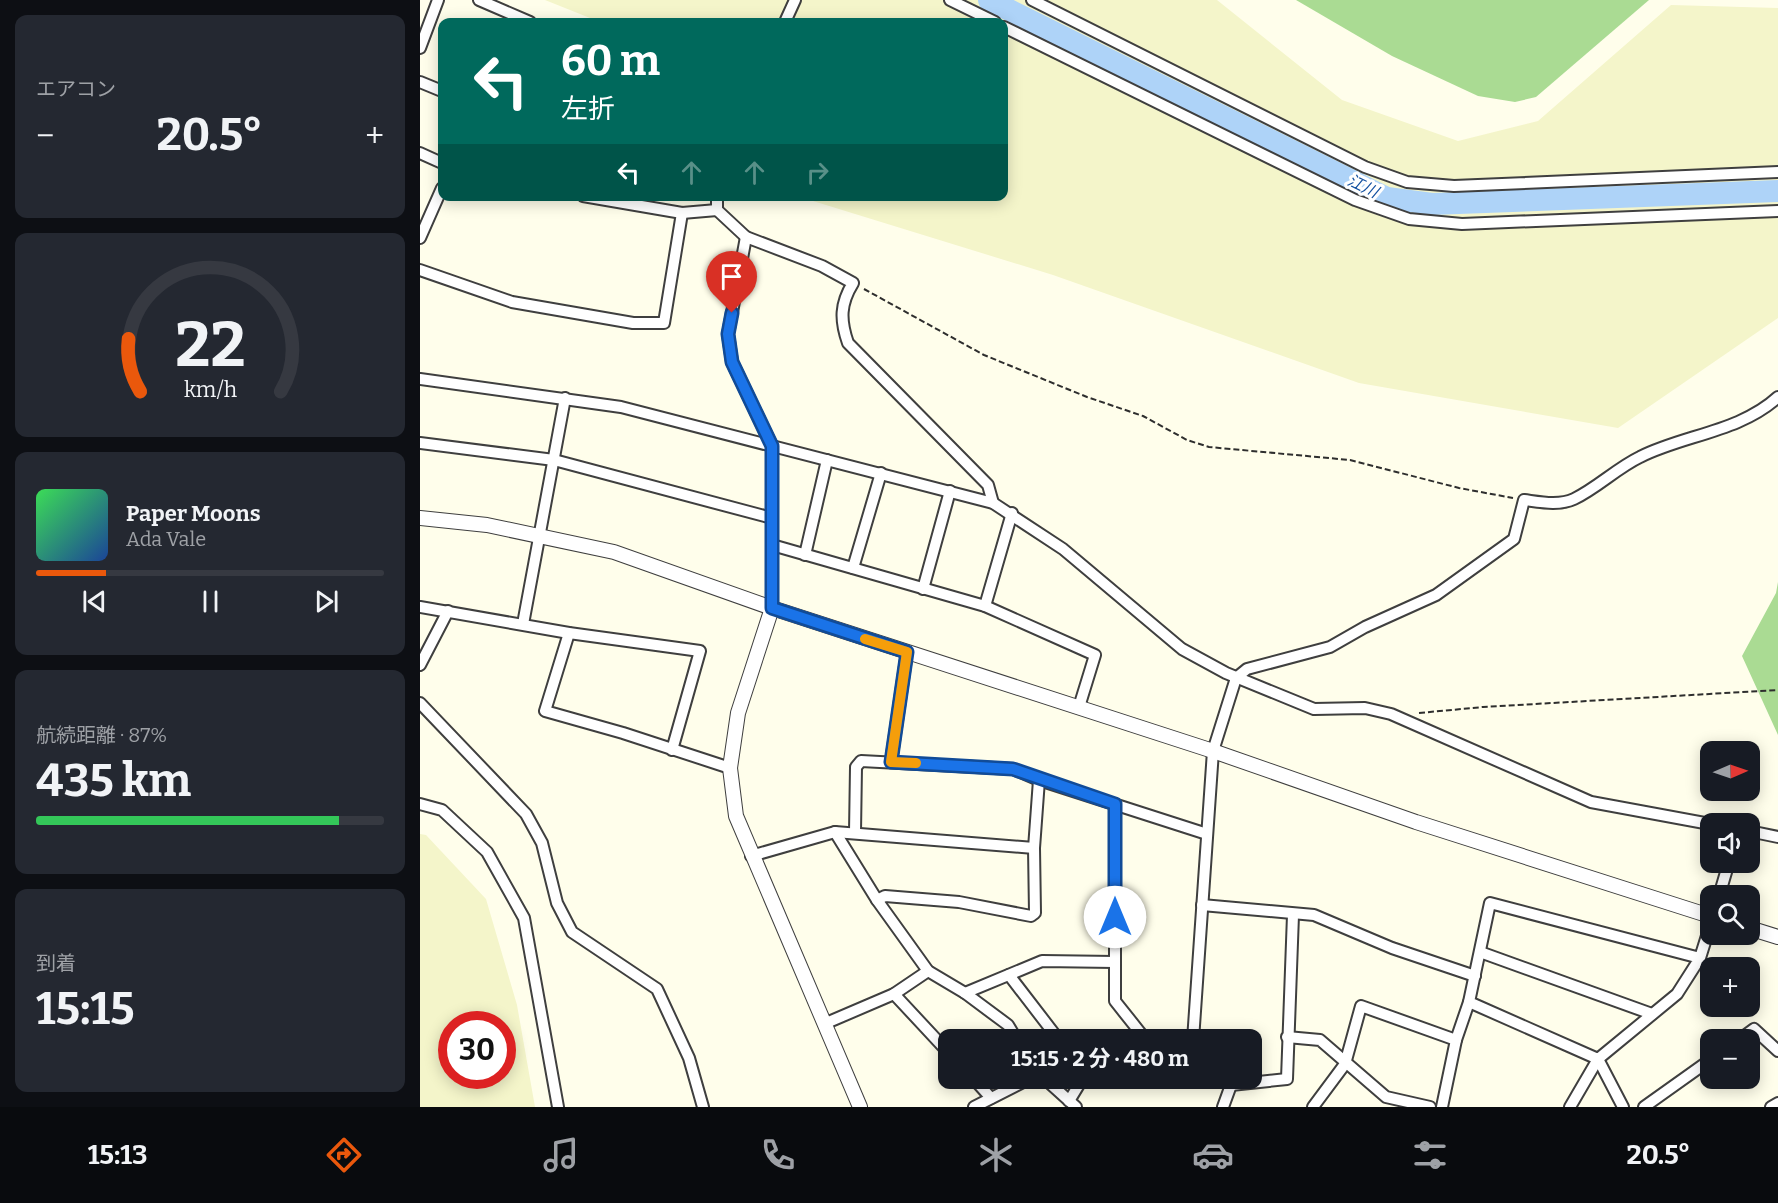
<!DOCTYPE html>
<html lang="ja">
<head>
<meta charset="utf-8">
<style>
  body { margin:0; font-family:Bitter,"Noto Sans JP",serif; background:#242831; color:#f1f3f6; height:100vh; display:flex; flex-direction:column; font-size:22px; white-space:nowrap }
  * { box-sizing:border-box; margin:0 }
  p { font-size:20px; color:#9ea1a6 }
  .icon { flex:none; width:33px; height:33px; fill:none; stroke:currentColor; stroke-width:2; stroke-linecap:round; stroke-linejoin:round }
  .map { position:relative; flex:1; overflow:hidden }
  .drawer { display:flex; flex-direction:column; gap:15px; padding:15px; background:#0d0f14; width:420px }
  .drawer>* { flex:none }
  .banner { position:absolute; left:18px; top:18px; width:570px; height:183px; border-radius:12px; box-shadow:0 3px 15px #0003; background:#00695c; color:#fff; overflow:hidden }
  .needle { width:39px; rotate:88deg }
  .tools { position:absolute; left:1280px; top:741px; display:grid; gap:12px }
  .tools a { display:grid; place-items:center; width:60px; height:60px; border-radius:12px; background:#171b24; box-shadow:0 3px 15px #0003; font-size:30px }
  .speed { position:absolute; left:18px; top:1011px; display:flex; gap:12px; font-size:30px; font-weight:700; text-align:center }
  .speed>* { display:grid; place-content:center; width:78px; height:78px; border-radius:50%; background:#171b24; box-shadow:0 3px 15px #0003; line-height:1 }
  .speed .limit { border:9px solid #d22; background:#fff; color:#111 }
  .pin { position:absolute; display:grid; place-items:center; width:51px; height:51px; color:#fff; margin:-62px -26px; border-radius:50% 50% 50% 0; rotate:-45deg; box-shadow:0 0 6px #0007 }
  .pin .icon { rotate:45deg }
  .me { position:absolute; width:66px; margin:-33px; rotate:0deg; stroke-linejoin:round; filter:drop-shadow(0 0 4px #0008) }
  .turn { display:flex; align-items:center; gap:21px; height:126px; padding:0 24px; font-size:27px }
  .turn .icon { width:78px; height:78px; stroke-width:2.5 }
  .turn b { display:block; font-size:42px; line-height:51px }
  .lanes { display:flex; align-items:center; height:57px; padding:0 24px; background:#0003; justify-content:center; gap:30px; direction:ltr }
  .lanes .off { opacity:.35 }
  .big { font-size:45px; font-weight:700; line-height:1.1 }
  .drawer .widget { flex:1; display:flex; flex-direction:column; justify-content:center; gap:9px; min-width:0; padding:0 21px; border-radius:12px; background:#242831 }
  .drawer .dial { align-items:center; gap:0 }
  .dial svg { height:156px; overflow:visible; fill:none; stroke:#363941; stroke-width:7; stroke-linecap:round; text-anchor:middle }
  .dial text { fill:#f1f3f6; stroke:none }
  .song { display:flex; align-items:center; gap:18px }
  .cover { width:72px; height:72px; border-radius:9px; background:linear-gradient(135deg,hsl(130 70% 55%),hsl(220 70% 35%)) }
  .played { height:6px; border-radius:3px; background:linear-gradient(90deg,#ea580c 20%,#363941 20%) }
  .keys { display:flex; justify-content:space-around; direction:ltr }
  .heat { display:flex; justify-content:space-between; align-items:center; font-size:33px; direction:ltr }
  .charge { height:9px; border-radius:4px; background:linear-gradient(90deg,#34c759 87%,#363941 0) }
  .trip { position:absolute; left:518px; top:1029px; width:324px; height:60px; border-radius:12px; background:#171b24; box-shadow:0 3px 15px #0003; font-weight:700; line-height:60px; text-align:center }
  .dock { display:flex; height:96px; justify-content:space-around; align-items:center; background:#090b0e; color:#9ea1a6 }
  .dock .icon { width:42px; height:42px }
  .dock .current { color:#ea580c }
  .dock b { font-size:27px; color:#f1f3f6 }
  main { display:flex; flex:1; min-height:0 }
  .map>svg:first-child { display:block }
</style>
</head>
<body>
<main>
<section class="drawer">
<div class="widget"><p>エアコン</p>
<div class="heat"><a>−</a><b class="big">20.5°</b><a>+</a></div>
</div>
<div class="widget dial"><svg viewBox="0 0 100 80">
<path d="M14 69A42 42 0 1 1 86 69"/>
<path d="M14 69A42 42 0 0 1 8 42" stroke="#ea580c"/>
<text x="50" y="56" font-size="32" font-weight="700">22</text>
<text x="50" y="72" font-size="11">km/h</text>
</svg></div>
<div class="widget">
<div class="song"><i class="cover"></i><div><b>Paper Moons</b><p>Ada Vale</p></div></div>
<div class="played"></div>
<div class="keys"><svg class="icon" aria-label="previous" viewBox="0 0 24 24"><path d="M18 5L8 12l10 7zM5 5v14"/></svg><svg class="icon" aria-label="pause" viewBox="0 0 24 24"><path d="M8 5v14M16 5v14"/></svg><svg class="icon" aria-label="next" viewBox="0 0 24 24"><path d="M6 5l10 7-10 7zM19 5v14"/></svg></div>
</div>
<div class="widget"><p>航続距離 · 87%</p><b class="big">435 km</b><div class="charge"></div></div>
<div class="widget"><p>到着</p><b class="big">15:15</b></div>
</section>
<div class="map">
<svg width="1358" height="1107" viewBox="0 0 1358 1107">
  <rect width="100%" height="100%" fill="#fffeeb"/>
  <g fill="#f4f5ca" fill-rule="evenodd">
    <path d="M125,0H797L922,100L1038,141L1118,121L1251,5L1358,8V318L1198,428L939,383L633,275L380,197L584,196V22H180Z"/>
    <path d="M0,834L6,835L66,899L97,1005L115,1107H0ZM32,1024H82V1076H32Z"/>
  </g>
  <g fill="#aadb93">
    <path d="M876,0H1229L1116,97L1095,102L1058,96L972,56Z"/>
    <path d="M1358,582V735L1322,656L1356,593Z"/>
  </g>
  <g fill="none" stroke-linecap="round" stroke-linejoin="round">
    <path stroke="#aed3f8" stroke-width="22" d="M569,0L967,198L1012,204L1358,191"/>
    <g stroke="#3f3f3f" stroke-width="14">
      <g id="minor">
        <path d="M59,0L110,22"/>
        <path d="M530,0L575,22"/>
        <path d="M612,0L945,167L987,182L1034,186L1358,172"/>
        <path d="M365,22L375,0"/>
        <path d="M584,27L935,200L989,219L1042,224L1358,211"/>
        <path d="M0,48L18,0"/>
        <path d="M0,82L22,91"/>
        <path d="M0,153L22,163"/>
        <path d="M163,196L262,213L297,210"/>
        <path d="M297,196V210L326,237L402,266L433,283C420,304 420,320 428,343L568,485L573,503"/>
        <path d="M326,237L308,334L312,362L352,446V608"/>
        <path d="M0,238L22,188"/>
        <path d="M0,270L92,302L213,323H244L262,213"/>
        <path d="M0,379L201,407L573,503L643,549L762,649L806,673L894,709L945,708L971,714L1171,802L1290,824"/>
        <path d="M0,443L134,460L352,518"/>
        <path d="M352,545L565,606L675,655L659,707"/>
        <path d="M385,555L407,460"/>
        <path d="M433,568L461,473"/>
        <path d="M503,589L530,491"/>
        <path d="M565,606L592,513"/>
        <path d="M0,607L149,633L280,651L252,750"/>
        <path d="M103,624L145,398"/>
        <path d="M149,633L125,711L203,733L310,768"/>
        <path d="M0,665L28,611"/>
        <path d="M0,703L106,814L122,843L137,903L152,932L237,989L269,1058L283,1107"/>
        <path d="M471,762L487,652"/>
        <path d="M0,804L22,810L67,852L104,918L138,1107"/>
        <path d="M695,804V1001L726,1040"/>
        <path d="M1329,831L1358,837"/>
        <path d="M415,832L457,900L508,971L545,993L588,1025L597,1040"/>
        <path d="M435,832L436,767L441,761L593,769L619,780L787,834"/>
        <path d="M331,856L415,832L614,848"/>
        <path d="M1299,896L1309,862"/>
        <path d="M457,900L465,896L539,902L611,916L615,913L614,848L619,780"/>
        <path d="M782,905L894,915L972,948L1055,976"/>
        <path d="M1060,952L1232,1014"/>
        <path d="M1280,958L1070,903L1049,1002L1178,1059L1257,994L1280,958L1290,926"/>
        <path d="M589,975L639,1040"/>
        <path d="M545,993L622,961L695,962"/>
        <path d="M474,994L528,1052"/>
        <path d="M404,1024L474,994L508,971"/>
        <path d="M867,1037L900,1040L966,1097L1010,1107"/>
        <path d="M773,1040L793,751L816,678L827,669L910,647L945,627L1016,595L1094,539L1104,500C1120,502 1139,506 1154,499C1177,488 1197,468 1220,457C1263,435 1320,432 1358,397"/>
        <path d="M1319,1040L1334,1029L1358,1051"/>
        <path d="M1178,1059L1203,1107"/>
        <path d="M553,1078L571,1098"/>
        <path d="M624,1078L656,1107"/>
        <path d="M795,1078L811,1085L867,1079L873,915"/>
        <path d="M649,1101L663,1078"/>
        <path d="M554,1107L611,1078"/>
        <path d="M803,1107L811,1085"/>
        <path d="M893,1107L925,1064L941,1006L1036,1040"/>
        <path d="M1022,1107L1036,1040L1049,1002"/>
        <path d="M1150,1107L1178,1059"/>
        <path d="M1224,1107L1290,1060"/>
        <path d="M1351,1107L1358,1103"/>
      </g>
    </g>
    <g stroke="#3f3f3f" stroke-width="16">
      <g id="tertiary">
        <path d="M0,518L67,525L194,552L352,608L793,751L996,822L1290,916"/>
        <path d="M352,608L318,713L310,768L316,816L440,1107"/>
        <path d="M1329,928L1358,937"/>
      </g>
    </g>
    <g stroke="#2e2e2e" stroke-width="2" stroke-dasharray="6 3" stroke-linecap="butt">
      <path d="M444,289L564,355L667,397L723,416L767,440L789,447L930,460L1039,488L1093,498"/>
      <path d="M999,713L1063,707L1358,690"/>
    </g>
    <use href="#minor" stroke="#fff" stroke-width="10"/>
    <use href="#tertiary" stroke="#fff" stroke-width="14"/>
  </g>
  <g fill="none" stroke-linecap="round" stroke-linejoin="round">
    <g stroke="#114b97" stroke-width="15">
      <path id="route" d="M312,313L308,334L312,362L352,446V608L487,652L471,762L593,769L695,804V917"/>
    </g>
    <use href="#route" stroke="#1a73e8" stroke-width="10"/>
    <path stroke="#f59e0b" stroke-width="10" d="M445,639L487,652L471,762L496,763"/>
  </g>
  <g text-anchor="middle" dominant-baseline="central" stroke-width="6" stroke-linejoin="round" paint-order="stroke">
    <g font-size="16" font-style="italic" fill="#1250a0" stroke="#fff">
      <text transform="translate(943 186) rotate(26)">江川</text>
    </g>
  </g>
</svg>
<div class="tools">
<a><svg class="needle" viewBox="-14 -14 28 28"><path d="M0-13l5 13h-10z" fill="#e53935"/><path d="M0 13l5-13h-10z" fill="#9ea1a6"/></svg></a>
<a><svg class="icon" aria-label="sound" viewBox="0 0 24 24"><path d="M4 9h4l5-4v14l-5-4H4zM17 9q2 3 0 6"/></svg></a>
<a><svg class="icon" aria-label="search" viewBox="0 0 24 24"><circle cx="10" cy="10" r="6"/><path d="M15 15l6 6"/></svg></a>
<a>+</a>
<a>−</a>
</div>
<div class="speed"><div class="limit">30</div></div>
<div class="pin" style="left:312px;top:313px;background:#d93025"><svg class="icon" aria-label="arrive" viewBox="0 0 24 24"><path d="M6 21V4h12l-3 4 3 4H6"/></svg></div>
<svg class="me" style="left:695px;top:917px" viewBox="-20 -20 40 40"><circle r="19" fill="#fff"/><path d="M0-13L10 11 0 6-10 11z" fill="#1a73e8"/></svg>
<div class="trip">15:15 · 2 分 · 480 m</div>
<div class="banner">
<div class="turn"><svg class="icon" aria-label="left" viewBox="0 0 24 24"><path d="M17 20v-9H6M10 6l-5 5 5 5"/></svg><div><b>60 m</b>左折</div></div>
<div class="lanes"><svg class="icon" aria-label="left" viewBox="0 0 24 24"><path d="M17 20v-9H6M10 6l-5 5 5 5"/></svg><svg class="icon off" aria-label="ahead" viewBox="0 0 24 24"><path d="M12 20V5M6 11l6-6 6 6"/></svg><svg class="icon off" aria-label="ahead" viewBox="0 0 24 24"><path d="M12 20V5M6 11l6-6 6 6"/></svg><svg class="icon off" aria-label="right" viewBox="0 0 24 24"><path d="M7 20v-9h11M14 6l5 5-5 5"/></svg></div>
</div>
</div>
</main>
<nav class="dock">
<b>15:13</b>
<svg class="icon current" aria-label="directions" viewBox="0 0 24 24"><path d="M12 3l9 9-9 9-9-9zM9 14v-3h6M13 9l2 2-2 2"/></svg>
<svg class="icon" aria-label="music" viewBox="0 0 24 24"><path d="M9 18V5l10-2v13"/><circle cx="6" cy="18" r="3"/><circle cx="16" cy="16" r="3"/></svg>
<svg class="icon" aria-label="phone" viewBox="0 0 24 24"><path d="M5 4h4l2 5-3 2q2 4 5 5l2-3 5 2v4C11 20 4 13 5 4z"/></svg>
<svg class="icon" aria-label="climate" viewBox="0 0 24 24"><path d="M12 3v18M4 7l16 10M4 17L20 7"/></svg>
<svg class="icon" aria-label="car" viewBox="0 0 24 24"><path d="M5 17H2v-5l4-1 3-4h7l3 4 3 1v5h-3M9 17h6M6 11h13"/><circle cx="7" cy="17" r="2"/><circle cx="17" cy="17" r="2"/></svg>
<svg class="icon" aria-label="filters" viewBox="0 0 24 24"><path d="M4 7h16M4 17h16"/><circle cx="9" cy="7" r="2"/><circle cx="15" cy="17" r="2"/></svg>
<b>20.5°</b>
</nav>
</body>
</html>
